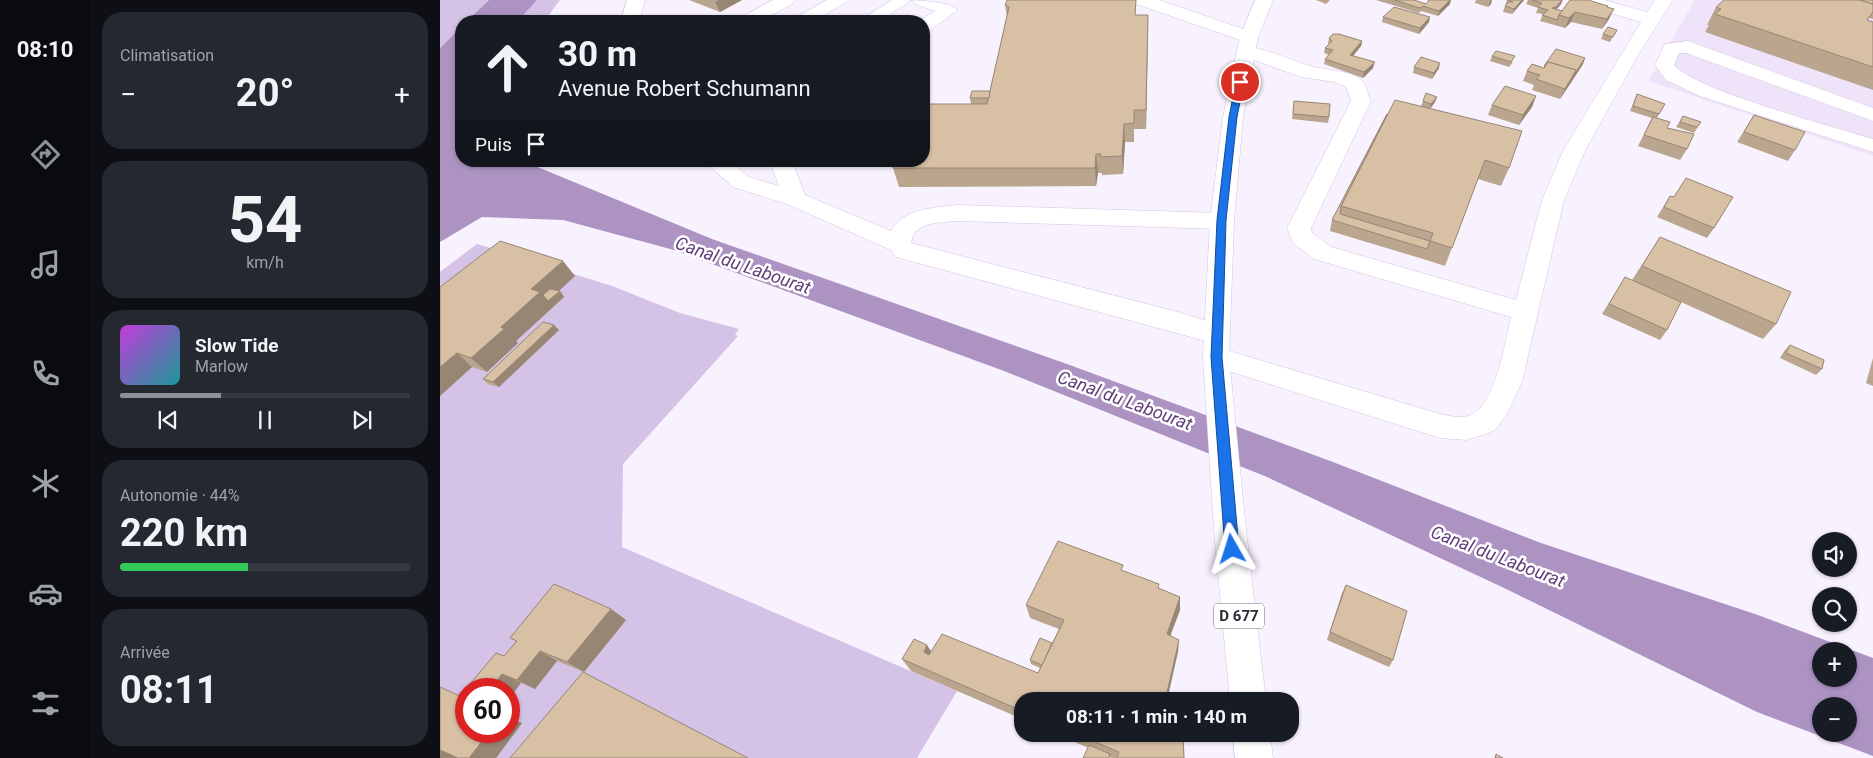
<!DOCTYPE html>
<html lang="fr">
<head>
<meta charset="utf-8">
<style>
  body { margin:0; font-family:Roboto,sans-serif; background:#242831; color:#f1f3f6; height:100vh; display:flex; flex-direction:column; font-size:19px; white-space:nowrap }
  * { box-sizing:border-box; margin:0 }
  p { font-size:16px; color:#9ea1a6 }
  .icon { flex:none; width:28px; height:28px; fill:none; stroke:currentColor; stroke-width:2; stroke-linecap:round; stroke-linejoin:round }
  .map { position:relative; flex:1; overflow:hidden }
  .details { display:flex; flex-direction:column; gap:12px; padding:12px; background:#0d0f14; width:350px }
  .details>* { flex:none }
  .guide { position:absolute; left:15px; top:15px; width:475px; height:152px; border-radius:20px; box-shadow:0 1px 4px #0004; background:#171b24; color:#f1f3f6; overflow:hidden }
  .fabs { position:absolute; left:1372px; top:532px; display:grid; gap:10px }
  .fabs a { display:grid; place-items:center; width:45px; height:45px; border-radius:50%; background:#171b24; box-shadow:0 1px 4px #0004; font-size:25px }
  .speed { position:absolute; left:15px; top:678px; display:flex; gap:10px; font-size:25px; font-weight:700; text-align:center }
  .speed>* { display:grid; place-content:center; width:65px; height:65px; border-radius:50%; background:#171b24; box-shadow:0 1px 4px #0004; line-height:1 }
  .speed .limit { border:8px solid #d22; background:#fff; color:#111 }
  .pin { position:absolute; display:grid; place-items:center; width:42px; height:42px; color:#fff; margin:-21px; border:2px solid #fff; border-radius:50%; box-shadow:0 1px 5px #0007 }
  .me { position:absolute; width:55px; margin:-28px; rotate:354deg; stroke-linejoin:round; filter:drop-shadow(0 0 4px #0008) }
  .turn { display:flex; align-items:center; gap:18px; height:105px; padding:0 20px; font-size:22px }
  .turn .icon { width:65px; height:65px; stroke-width:2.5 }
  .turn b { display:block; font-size:35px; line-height:42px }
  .then { display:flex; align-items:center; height:48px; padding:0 20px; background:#0003; gap:10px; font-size:19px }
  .big { font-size:38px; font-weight:700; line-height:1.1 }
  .details .card { flex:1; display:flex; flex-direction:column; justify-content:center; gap:8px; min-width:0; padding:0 18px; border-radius:20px; background:#242831 }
  .details .dial { align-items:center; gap:0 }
  .dial b { font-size:65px; line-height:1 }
  .song { display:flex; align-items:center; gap:15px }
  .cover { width:60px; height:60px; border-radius:8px; background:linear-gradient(135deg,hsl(290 70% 55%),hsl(180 70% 35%)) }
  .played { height:5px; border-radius:2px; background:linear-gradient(90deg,#8c9099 35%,#363941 35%) }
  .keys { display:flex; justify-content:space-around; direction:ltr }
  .heat { display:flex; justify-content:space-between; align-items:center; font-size:28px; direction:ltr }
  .charge { height:8px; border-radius:4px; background:linear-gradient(90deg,#34c759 44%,#363941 0) }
  .trip { position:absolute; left:574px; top:692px; width:285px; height:50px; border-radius:20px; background:#171b24; box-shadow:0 1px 4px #0004; font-weight:700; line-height:50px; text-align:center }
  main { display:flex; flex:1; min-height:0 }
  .menu { display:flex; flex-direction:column; width:90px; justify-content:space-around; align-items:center; background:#090b0e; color:#9ea1a6 }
  .menu .icon { width:35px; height:35px }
  .menu .selected { color:#8c9099 }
  .menu b { font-size:22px; color:#f1f3f6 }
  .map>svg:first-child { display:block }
</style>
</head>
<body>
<main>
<nav class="menu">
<b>08:10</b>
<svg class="icon selected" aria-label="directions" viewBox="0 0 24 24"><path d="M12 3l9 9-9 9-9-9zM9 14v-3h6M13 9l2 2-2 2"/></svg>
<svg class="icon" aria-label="music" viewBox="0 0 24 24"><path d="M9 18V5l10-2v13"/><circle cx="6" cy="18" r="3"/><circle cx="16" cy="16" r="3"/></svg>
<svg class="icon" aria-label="phone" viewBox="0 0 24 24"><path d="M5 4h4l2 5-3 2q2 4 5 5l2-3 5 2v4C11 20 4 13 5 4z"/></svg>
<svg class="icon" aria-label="climate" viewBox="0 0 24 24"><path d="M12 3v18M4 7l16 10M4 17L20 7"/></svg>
<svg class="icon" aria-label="car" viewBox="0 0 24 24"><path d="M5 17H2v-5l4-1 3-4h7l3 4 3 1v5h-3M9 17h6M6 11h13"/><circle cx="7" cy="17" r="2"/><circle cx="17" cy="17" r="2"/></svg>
<svg class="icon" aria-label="filters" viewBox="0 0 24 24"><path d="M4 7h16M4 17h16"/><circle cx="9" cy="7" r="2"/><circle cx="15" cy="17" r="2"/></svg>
</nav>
<section class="details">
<div class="card"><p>Climatisation</p>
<div class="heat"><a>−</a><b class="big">20°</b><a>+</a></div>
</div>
<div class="card dial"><b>54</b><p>km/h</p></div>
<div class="card">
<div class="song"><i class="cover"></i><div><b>Slow Tide</b><p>Marlow</p></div></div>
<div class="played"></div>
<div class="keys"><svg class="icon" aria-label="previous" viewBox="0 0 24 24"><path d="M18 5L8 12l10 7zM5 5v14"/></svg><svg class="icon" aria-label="pause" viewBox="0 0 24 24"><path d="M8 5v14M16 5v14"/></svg><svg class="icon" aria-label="next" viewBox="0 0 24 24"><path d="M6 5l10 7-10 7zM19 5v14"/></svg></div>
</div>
<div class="card"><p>Autonomie · 44%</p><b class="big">220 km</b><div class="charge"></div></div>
<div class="card"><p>Arrivée</p><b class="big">08:11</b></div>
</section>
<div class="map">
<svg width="1433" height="758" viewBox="0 0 1433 758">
  <rect width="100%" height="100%" fill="#f8f1fe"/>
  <path fill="#efe3fa" d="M1255,0H1433V156L1208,81Z"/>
  <g fill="#d5c2e7" fill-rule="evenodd">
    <path d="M0,0H49L27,21H21V27L0,48Z"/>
    <path d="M97,0H120L104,21H78Z"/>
    <path d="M37,244L172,286L240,313L299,329L295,335L298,336L183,464L182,547L517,691L477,758H0V272ZM26,689H69V731H26Z"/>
  </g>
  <g fill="#ac93c2" fill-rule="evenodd">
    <path d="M49,0H97L78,21H27Z"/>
    <path d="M21,27V161H83L272,239L627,364L893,462L1101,543L1315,614L1433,658V756L1317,712L1062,587L827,477L564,371L234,250L123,220L42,217L0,242V48ZM1381,651H1409V679H1381ZM1381,706H1409V734H1381Z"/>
  </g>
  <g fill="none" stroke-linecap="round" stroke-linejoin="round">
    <g stroke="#d4c4e3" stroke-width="1">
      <g id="minor">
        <path d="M187,0H205L199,21H181Z"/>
        <path d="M333,0H355L352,4L321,21H299L302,17Z"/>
        <path d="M387,0H409L375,21H354L357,17Z"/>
        <path d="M452,0C468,0 508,0 518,10L490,30L484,31V21H479L495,11L475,4L472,0L440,21H419Z"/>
        <path d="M693,0H719L815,33L818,37L815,41H803L696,4Z"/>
        <path d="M1136,0H1164L1207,12L1215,0H1233L1198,55L1145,151L1124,200L1082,382L1067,414L1055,430L1046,434L1026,440L1000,438L766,364L763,357L766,350L776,347L1000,414C1009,416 1022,419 1031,415C1056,404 1065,342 1071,317L874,259L853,243L847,228L911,101L906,87L895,82L861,77L800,55L798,51L800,47C818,43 862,67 885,69C896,71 913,72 922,80C926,85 928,95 931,101L871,228L872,233L891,247L1076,300L1102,200L1123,151L1201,22L1139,4Z"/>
        <path d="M1248,41L1433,108V121L1246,53H1239L1234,65C1255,90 1394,127 1433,139V152L1260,96L1226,80L1215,65L1225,44Z"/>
        <path d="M264,161H289L309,177L339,186L330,161H352L365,195L451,231C464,208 493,208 517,205L782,213L790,216L794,221L790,226L782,229L517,221C498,223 475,221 471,243L738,312L786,327L790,334L786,341L777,344L456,257L451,250L347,204L293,187Z"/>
      </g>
    </g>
    <g stroke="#d4c4e3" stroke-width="1">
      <g id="major">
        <path d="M815,0H833L818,37L803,117L794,221L789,357L806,530L826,701H790L774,530L763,357L770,221L783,117L800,37Z"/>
        <path d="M793,734H830L833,758H795Z"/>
      </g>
    </g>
    <use href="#minor" fill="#fff" fill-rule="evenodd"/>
    <use href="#major" fill="#fff" fill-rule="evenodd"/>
  </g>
  <g fill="#baa58e">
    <path d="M249,0H302L280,12Z"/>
    <path d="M876,0H890L886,4Z"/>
    <path d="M936,0H974L986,4H1010L998,16L981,11L979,13Z"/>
    <path d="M1036,0H1052L1051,4L1048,7L1035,3Z"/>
    <path d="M1067,0H1084L1072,14L1063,12Z"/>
    <path d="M1088,0H1123L1121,4L1117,9L1122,11L1167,8L1169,19L1162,29L1131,22L1125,28L1100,21L1103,14L1096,13L1098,8L1086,4Z"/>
    <path d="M1433,0V19L1429,18L1427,20L1433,22V90L1265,32L1269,25H1267L1276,7Z"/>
    <path d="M565,5L696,15H708L706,129H694V142H685L683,174L662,175V173H658L656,186L459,187L453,168L531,104L530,98L550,91L567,17Z"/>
    <path d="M943,17L989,22L979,34L942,22Z"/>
    <path d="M1177,30L1170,42L1161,39L1163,34Z"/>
    <path d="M889,38L922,41L921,46L913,56L933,68L923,78L884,64L885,59L889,55L884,53L885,48L889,44L888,43Z"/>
    <path d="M1052,56L1073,62L1069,67L1050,61Z"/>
    <path d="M1145,58L1143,64L1120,99L1092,90L1094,85L1083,81L1087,71L1104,68V66Z"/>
    <path d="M974,67L999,68L992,79L973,73Z"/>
    <path d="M1197,94L1225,104L1217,118L1247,149L1240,160L1198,146L1212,118L1190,111Z"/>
    <path d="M1096,96L1092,107L1079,125L1048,115L1052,105Z"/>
    <path d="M997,97L995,102L990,109L1069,168L1061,186L1038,179L1005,266L983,259L984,257L983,259L890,231L892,220L947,114L981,106L983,101Z"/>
    <path d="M854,101L889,117L888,123L852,119Z"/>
    <path d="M1314,115L1355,150L1348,161L1297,142Z"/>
    <path d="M1243,116L1261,122L1254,133L1236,127Z"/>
    <path d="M1230,196L1274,228L1267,238L1217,217Z"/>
    <path d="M1220,237L1336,324L1323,339L1241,302L1227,330L1220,340L1162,314L1185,277L1192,280Z"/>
    <path d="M135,276L118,291H120L124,297L76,341L78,343L47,372L32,367L0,396V287Z"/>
    <path d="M119,330L59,387L48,384L43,379Z"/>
    <path d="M1350,345L1382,369L1376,375L1340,358L1345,350Z"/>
    <path d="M1433,358V386L1426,383Z"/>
    <path d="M684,571L719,589L740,597V610L730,636L738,652L582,701V719L471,671L462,659L492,651L598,673L600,668L591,664L590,660L612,643L619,629L590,618L586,605Z"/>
    <path d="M906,585L953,660L949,667L887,640L902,593Z"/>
    <path d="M171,609L186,620L144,672L117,661L95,689L81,683L26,731L82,723L56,758H18L17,757L16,758H0L20,696L64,656L76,641L70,638Z"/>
    <path d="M616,734H743L744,758H672Z"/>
  </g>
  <g fill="#978674">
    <path d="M279,0H302L280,12L275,2Z"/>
    <path d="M1010,0H1011L1010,4L998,16L999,11Z"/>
    <path d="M1051,0H1052L1051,4L1048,7L1050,2Z"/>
    <path d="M1082,0H1084L1072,14L1074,9Z"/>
    <path d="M1122,0L1121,4L1114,12L1112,8Z"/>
    <path d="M1174,9L1169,19L1162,29L1167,19Z"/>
    <path d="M1135,12L1131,22L1125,28L1129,18Z"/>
    <path d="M708,15V33L706,129V110Z"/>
    <path d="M990,17L989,22L979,34L980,28Z"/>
    <path d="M922,41L921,46L909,61L910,55Z"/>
    <path d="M1145,58L1143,64L1132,81L1134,75Z"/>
    <path d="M935,62L933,68L923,78L924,72Z"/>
    <path d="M1000,63L999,68L992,79L994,73Z"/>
    <path d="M1136,70L1132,81L1120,99L1125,89Z"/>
    <path d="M1096,96L1092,107L1079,125L1083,115Z"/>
    <path d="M997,97L995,102L990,109L991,104Z"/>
    <path d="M684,124L685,142L683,174L682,156Z"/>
    <path d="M656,154L658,173L656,186L655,168Z"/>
    <path d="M123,261L135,276L108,301L120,291L124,297L76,341L78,343L47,372L31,358L61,327L91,289Z"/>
    <path d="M114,325L119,330L59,387L53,382Z"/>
    <path d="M17,353L32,367L0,396V367Z"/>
    <path d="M740,597V610L726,647L727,634Z"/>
    <path d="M171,609L186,620L144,672L127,662Z"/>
    <path d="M739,640L738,652L727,701H725Z"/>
    <path d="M487,645L495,657L492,664L484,652Z"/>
    <path d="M100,651L117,661L95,689L77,680Z"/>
    <path d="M62,674L81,683L69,699V689H50Z"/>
    <path d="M69,717L82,723L56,758H29L50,731H69Z"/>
    <path d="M0,749L18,755L16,758H0Z"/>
  </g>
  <g fill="#d8c0a5" stroke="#978674">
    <path d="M567,0H696L695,15H708L706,110H694V123L684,124L682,156L660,157L661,154H656L655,168H453L456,161H484V104H547L569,7L565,5Z"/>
    <path d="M954,0H974L986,4L989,0H1010L999,11L983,6L980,8Z"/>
    <path d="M1067,0H1082L1074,9L1065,6L1069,2H1073Z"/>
    <path d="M1092,0H1122L1116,7L1112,8L1122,11L1119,15L1117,20L1102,15L1108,10L1098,7L1102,3Z"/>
    <path d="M1130,0H1148L1168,6L1167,7L1174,9L1167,19L1135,12L1129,18L1119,15Z"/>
    <path d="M1284,0H1420L1433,4V12L1427,20L1433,22V67L1275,14L1281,9L1276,7Z"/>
    <path d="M1420,0H1433V4Z"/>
    <path d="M954,7L990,17L980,28L943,17Z"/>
    <path d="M1168,27L1177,30L1173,37L1163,34Z"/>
    <path d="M893,34H899L922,41L910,55L935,62L924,72L885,59L893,50L885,48L892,41L889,38Z"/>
    <path d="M1116,49L1145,58L1134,75L1136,70L1108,62L1105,66H1104Z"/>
    <path d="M1056,51L1075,56L1071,62L1052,56Z"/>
    <path d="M981,57L1000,63L994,73L974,67Z"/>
    <path d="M1108,62L1136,70L1125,89L1096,79L1100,75L1087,71L1092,64L1104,68Z"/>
    <path d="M1065,86L1096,96L1083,115L1052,105Z"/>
    <path d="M532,91H550L549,98H530Z"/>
    <path d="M986,93L997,97L991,104L983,101Z"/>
    <path d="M1197,94L1225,104L1219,114L1193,106Z"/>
    <path d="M955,100L1082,131L1069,168L1045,160L1012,248L990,241L993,233L901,206Z"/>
    <path d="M854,101L890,104L889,117L853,114Z"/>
    <path d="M947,114V115L901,206L900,214L990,241L987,249L892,220Z"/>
    <path d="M1314,115L1365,132L1355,150L1304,132Z"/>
    <path d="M1243,116L1261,122L1257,127L1240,122Z"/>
    <path d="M1213,117L1230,122L1227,128L1254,134L1247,149L1204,135Z"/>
    <path d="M1246,178L1293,197L1274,228L1224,207L1230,196L1234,197Z"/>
    <path d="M1220,237L1351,292L1336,324L1202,266Z"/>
    <path d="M60,241L123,261L91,289L100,292L61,327L64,329L31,358L17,353L0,367V287Z"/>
    <path d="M1185,277L1241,302L1227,330L1169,304Z"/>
    <path d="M110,289L120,291L108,301L103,295Z"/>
    <path d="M103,322L114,325L53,382L43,379Z"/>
    <path d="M1350,345L1384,360L1382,369L1346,353Z"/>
    <path d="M618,541L683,565L681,570L719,584L718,588L740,597L727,634L739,640L725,701H582V711L462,659L474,639L487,645L484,652L489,655L502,634L598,673L624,620L586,605Z"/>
    <path d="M114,584L171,609L127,662L100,651L77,680L62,674L50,689H26V731H50L29,758H18L0,750V687L20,696L56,653L64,656L77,641L70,638Z"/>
    <path d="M906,585L967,611L953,660L890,632Z"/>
    <path d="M600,638L612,643L602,665L590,660Z"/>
    <path d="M143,672L308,758H70Z"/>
    <path d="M636,734H743L744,758H677L679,752Z"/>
    <path d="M649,745L670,754L669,758H643Z"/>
    <path d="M1056,754L1063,758H1055Z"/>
  </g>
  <path fill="#1a73e8" stroke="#114b97" d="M800,80L804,82L797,117L786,220L782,357L799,549L797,554L792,555L787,554L785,549L771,357L777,220L789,117L796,82Z"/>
  <g text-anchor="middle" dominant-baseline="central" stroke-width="5" stroke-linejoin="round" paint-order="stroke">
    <rect fill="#fff" stroke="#6e6a72" stroke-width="1" x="774" y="603.5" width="50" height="25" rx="4"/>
    <g font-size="15" font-weight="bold" fill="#302a36">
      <text x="799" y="616">D 677</text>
    </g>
    <g font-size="18" font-style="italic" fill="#5f3d79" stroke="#fff">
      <text transform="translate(303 265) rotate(19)">Canal du Labourat</text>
      <text transform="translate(685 400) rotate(20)">Canal du Labourat</text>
      <text transform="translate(1058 556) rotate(21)">Canal du Labourat</text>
    </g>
  </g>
</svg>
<div class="fabs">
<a><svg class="icon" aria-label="sound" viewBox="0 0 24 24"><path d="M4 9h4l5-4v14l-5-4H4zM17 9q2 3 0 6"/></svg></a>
<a><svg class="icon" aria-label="search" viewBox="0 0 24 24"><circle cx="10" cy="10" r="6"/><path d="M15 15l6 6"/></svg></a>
<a>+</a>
<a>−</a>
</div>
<div class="speed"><div class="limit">60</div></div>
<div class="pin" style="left:800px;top:82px;background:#d93025"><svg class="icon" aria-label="arrive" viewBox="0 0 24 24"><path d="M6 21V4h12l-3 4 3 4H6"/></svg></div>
<svg class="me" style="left:792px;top:549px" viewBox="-20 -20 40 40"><path d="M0-17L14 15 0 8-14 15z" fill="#1a73e8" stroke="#fff" stroke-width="4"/></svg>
<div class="trip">08:11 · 1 min · 140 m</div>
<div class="guide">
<div class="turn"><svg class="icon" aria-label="ahead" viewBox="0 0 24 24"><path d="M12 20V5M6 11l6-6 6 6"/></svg><div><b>30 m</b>Avenue Robert Schumann</div></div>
<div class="then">Puis<svg class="icon" aria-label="arrive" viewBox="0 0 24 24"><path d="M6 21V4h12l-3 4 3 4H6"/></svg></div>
</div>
</div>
</main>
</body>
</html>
